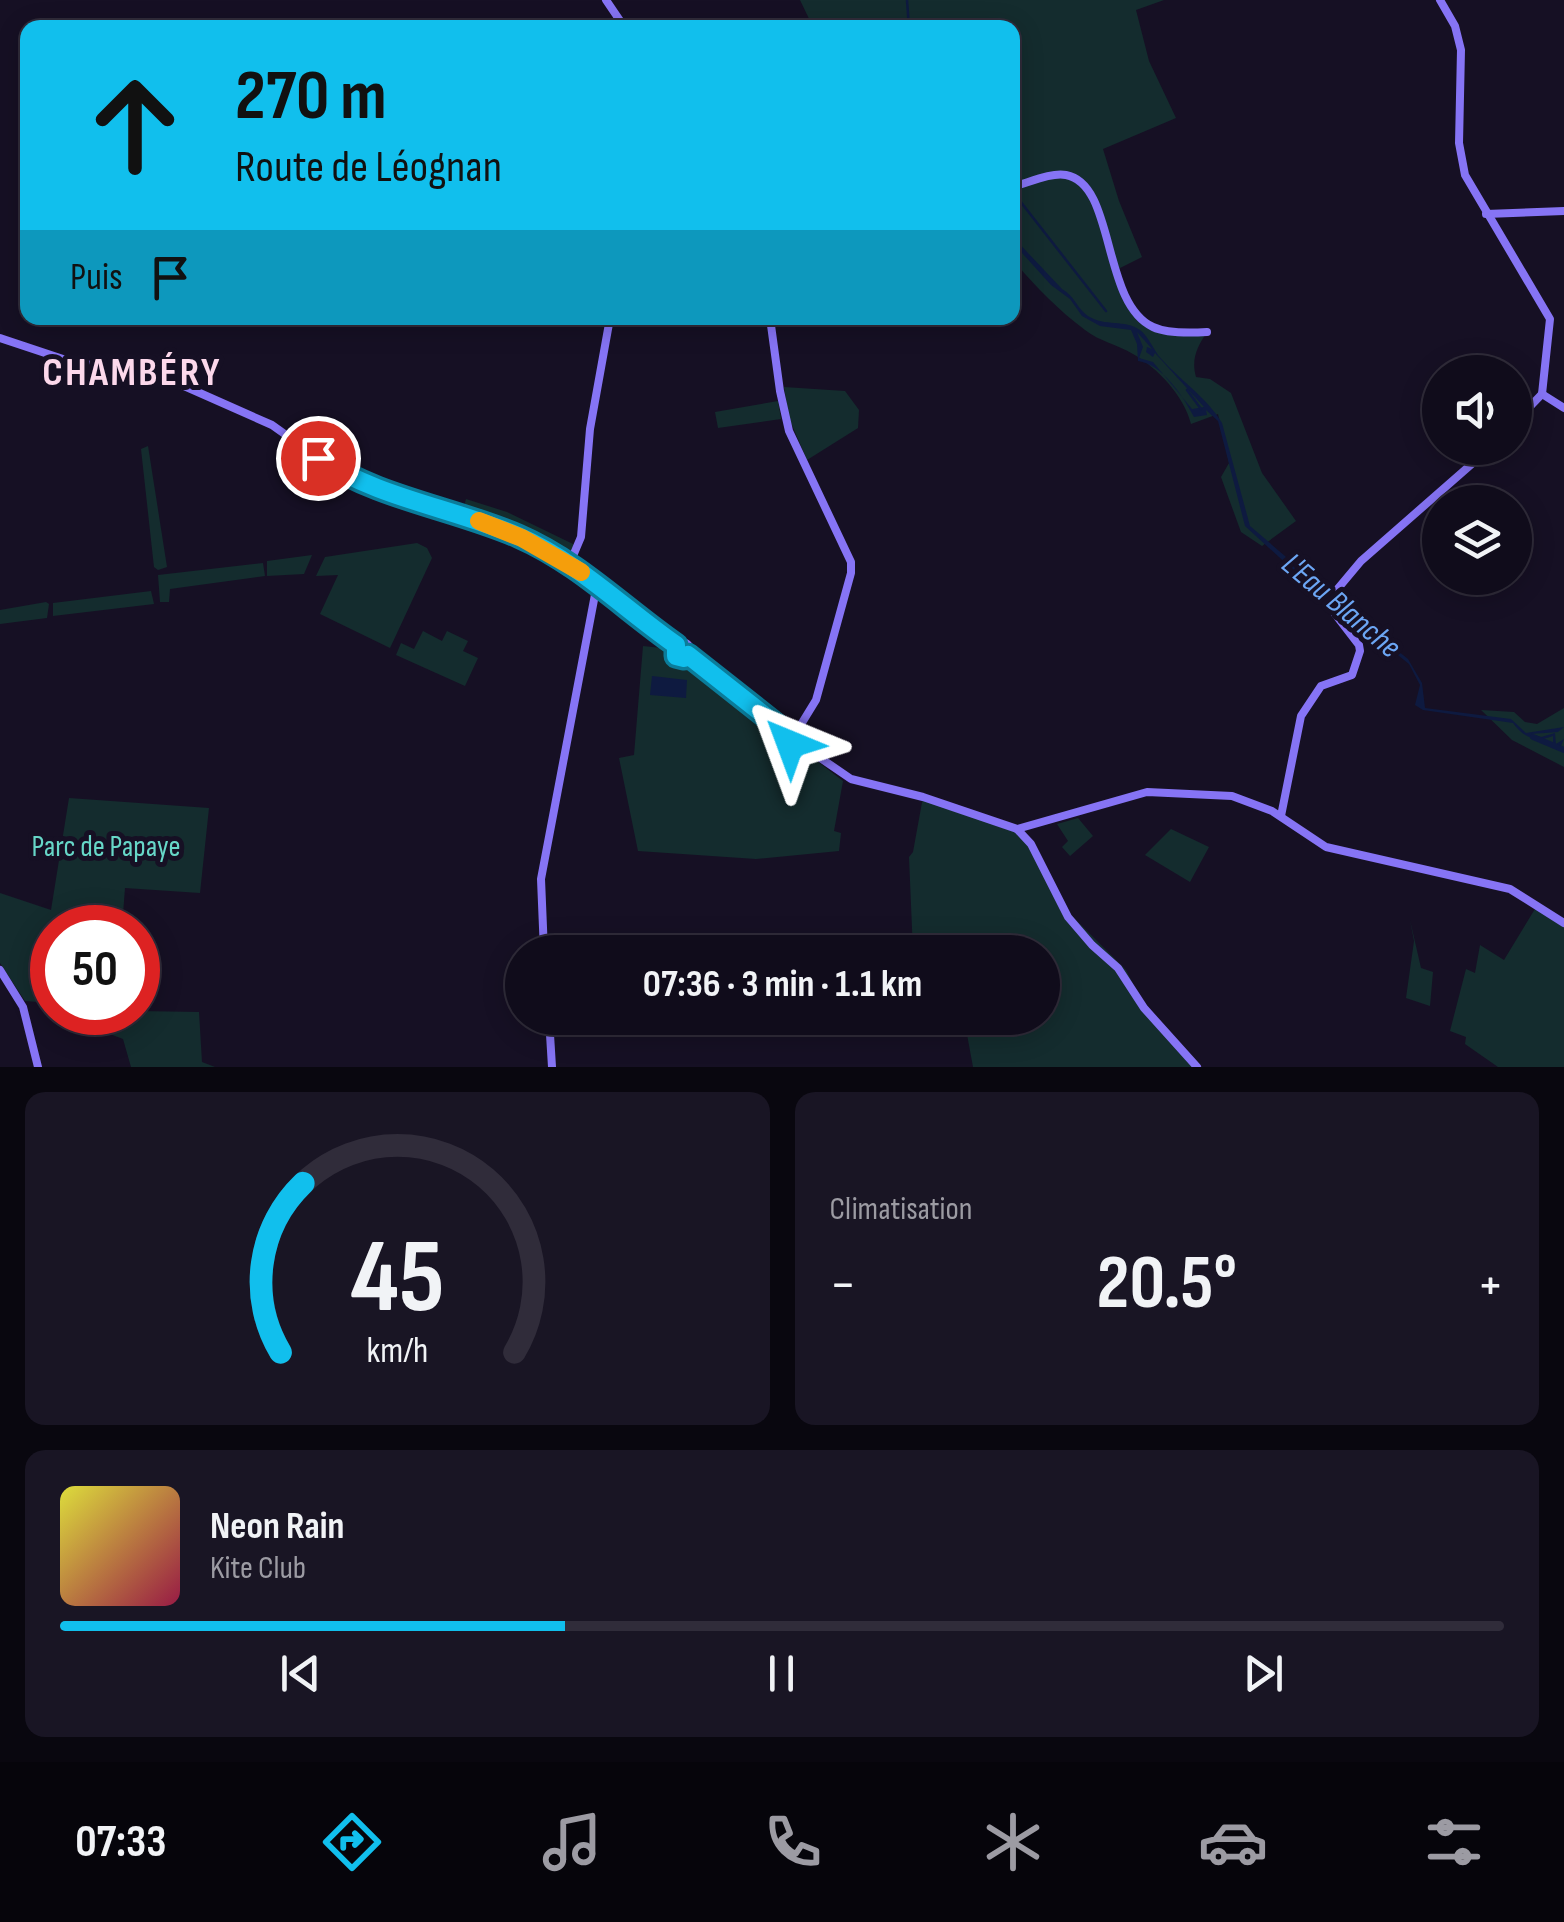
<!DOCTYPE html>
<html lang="fr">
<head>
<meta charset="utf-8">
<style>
  body { margin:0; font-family:"Sofia Sans Condensed",sans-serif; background:#191524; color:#f1f3f6; height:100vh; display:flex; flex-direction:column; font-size:38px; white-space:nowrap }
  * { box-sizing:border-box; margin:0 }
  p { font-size:32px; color:#9c9ba3 }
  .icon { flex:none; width:55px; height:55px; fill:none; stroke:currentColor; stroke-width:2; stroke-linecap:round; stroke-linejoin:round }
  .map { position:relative; height:1067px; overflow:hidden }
  .drawer { display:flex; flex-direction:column; gap:25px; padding:25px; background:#09070f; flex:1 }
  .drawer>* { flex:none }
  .banner { position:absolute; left:20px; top:20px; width:1000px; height:305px; border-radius:20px; box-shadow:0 5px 25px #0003,0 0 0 2px #302c3a; background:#11bfed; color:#111; overflow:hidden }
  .tools { position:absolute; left:1422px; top:355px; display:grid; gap:20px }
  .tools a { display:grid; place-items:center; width:110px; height:110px; border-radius:50%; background:#100c1b; box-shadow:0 5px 25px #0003,0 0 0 2px #302c3a; font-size:50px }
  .speed { position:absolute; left:30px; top:905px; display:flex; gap:20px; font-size:50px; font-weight:700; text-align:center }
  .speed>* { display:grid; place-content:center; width:130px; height:130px; border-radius:50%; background:#100c1b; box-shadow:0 5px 25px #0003,0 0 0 2px #302c3a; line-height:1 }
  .speed .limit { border:15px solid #d22; background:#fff; color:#111 }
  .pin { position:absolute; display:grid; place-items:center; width:85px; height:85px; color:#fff; margin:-42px; border:5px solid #fff; border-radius:50%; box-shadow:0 2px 10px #0007 }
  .me { position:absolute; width:110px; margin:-55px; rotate:316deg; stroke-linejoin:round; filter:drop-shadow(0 0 8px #0008) }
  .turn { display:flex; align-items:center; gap:35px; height:210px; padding:0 50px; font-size:45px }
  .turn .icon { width:130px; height:130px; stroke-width:2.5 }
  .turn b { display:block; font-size:70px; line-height:85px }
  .then { display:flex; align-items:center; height:95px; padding:0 50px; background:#0003; gap:20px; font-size:38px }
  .big { font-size:75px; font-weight:700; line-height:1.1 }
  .drawer .card { flex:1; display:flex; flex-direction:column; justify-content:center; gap:15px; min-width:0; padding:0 35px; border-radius:20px; background:#191524 }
  .drawer .dial { align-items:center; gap:0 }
  .dial svg { height:260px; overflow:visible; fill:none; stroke:#302c3a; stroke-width:7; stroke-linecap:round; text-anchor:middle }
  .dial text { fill:#f1f3f6; stroke:none }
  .song { display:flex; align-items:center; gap:30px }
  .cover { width:120px; height:120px; border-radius:15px; background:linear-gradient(135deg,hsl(60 70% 55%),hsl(340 70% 35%)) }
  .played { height:10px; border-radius:5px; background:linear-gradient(90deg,#11bfed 35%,#302c3a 35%) }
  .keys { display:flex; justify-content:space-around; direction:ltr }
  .heat { display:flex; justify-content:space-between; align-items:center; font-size:55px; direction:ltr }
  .drawer .tiles { flex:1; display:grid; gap:25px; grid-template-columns:1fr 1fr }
  .card:last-child { grid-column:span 2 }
  .trip { position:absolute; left:505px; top:935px; width:555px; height:100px; border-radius:50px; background:#100c1b; box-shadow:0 5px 25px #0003,0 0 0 2px #302c3a; font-weight:700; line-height:100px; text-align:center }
  .tab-bar { display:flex; height:160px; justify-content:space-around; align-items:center; background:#06050b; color:#9c9ba3 }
  .tab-bar .icon { width:70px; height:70px }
  .tab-bar .selected { color:#11bfed }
  .tab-bar b { font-size:45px; color:#f1f3f6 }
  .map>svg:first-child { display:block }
</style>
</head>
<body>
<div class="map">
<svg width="1564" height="1067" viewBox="0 0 1564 1067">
  <rect width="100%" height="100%" fill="#161024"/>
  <g fill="#142c2e">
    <path d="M800,0H1164L1136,10L1149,61L1176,118L1103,149L1119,201L1142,257L1116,270L1125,297L1154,328L1207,332C1197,347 1191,359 1196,377L1210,379L1231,393L1262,473L1296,521L1262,546L1241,532L1221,477L1229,463L1218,414L1191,424C1184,396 1158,368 1133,354C1118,345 1099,341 1085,330C1058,310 1034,285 1013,260L1012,28L813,27Z"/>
    <path d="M784,387L845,391L859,410L858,428L807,460L789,418Z"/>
    <path d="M778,401L781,419L718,428L715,412Z"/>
    <path d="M148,446L167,567L158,570L154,567L141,449Z"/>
    <path d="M466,499L507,512L573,544V551L564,555L463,510Z"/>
    <path d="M417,543L427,548L432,558L390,648L320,614L338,575L316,576L325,557Z"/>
    <path d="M312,555L304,574L267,576V561Z"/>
    <path d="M263,563L265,576L170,589L169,602H160L158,575Z"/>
    <path d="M151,591L154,604L53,616V603Z"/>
    <path d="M46,602L49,604L47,618L0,624V610Z"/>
    <path d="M423,631L442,641L447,631L468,641L463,651L478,658L465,686L396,655L401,643L414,649Z"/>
    <path d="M643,646L671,649L678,661H688L781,731L785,744L800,748L843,781L834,831L841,833L839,851L756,859L638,851L619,758L634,755Z"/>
    <path d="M1564,708V767L1512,740L1481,710L1514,712L1525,722L1537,724Z"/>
    <path d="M923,797L1017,829L1031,844L1061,905L1126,970L1140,998L1197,1067H973L964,1018H1042V952H913L909,857L913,852Z"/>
    <path d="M69,798L209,808L200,893L125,888L122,927L52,928V1003L25,1001L0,963V893L51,910Z"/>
    <path d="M1078,818L1093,836L1070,856L1062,847L1068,841L1057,824Z"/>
    <path d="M1171,829L1209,847L1190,882L1145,855Z"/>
    <path d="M1538,904L1564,923V1067H1498L1465,1044L1466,1037L1450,1031L1466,969L1475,973L1480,945L1504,960Z"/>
    <path d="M1410,920L1421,968L1433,972L1430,1006L1406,998L1414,941Z"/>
    <path d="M138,1011L199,1012L202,1062L215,1067H131L123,1039L84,1024L74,1013Z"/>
  </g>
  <g fill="#0e1a40" fill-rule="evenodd">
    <path d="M1012,236L1062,289C1075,296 1077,309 1088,316C1105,327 1125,319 1140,330C1147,335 1153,348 1158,355C1178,379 1207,397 1222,423L1250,526L1306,574L1330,600L1337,602L1408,659L1422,683L1425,708L1511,719L1526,733L1564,727L1558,732L1531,734L1541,737L1555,733L1556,744L1564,739L1560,748L1553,745V736C1535,743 1523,737 1513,723L1423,710L1415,705L1420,685L1409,664L1336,605L1327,601L1245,526L1218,421L1206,410L1207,415L1194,417C1183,396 1162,364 1138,361L1137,344L1131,330L1100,326L1082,316L1070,299L1051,285L1013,243ZM1137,332L1152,349L1147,347L1146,352L1153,357L1155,353L1204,407L1192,409L1153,362L1139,358L1143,347Z"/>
    <path d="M652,676L687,680L686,698L650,695Z"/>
  </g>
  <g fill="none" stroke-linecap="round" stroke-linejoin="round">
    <g stroke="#0e1a40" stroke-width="2.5">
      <path d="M907,0L909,28"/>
      <path d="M1012,201H1020L1106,311"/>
      <path d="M1187,390L1201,409"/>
    </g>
    <path stroke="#0e1a40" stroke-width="6" d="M1533,737L1564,750"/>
    <g stroke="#8674f5" stroke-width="8">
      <path d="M606,0L625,28"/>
      <path d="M1440,0L1455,26L1461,50L1459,143L1465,175L1550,319L1542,394"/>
      <path d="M1012,187C1028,183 1051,172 1066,175C1116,184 1101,303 1153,327C1168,334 1191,333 1207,332"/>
      <path d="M1486,214L1564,211"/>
      <path d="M770,318L780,391L789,431L851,562V573L816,700L797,731"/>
      <path d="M0,338L63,359L127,373"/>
      <circle cx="133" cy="375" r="6"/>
      <path d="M139,375L175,382L272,425L331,467L359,480L522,538L570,563L676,645"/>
      <path d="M1542,394L1564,408"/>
      <path d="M1515,422L1542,394"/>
      <path d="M570,563L581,537L590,429L610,318"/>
      <circle cx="682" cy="650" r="8"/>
      <path d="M689,655L786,732"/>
      <circle cx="792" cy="737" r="7"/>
      <path d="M797,742L851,779L923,797L1017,829L1031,844L1068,917L1092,945L1118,968L1144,1008L1197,1067"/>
      <path d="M1281,816L1301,716L1321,686L1352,675L1360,651L1359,645L1332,610L1335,592L1361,561L1490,448"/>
      <path d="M1017,829L1147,792L1232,796L1272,811L1326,847L1510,889L1564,923"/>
      <path d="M544,952L541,879L597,584"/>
      <path d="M0,970L23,1007L38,1067"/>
      <path d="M549,1018L552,1067"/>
    </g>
  </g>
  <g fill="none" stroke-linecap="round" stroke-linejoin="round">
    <g stroke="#0b7c9a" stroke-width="25">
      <path id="route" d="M318,458C378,498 453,508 518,536C578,562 623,608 676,645V656L684,658L688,655L783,730L785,739L790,744"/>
    </g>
    <use href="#route" stroke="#11bfed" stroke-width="18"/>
    <path stroke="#f59e0b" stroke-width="18" d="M479,521L522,538L581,572"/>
  </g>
  <g text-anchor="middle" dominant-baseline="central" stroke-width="10" stroke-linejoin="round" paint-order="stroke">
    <g font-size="30" fill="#67d7c8" stroke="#161024">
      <text x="106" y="847">Parc de Papaye</text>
    </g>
    <g font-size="32" font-style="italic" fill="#6ca6f4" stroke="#161024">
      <text transform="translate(1341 606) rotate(40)">L'Eau Blanche</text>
    </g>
    <g font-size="40" font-weight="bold" letter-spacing="2.5" fill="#fcd8eb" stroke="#161024">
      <text x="132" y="373">CHAMBÉRY</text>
    </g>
  </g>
</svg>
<div class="tools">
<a><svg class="icon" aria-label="sound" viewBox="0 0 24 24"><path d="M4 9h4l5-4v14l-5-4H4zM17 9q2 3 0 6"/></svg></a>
<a><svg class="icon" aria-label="layers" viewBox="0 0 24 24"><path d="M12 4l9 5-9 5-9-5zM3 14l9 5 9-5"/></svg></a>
</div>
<div class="speed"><div class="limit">50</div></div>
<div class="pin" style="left:318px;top:458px;background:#d93025"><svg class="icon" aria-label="arrive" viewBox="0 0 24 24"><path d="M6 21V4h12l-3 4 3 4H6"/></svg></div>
<svg class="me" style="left:790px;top:744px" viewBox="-20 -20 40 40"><path d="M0-17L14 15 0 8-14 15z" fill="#11bfed" stroke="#fff" stroke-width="4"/></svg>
<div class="trip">07:36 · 3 min · 1.1 km</div>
<div class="banner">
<div class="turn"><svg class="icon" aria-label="ahead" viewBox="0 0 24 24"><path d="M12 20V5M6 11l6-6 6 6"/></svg><div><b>270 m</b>Route de Léognan</div></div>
<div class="then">Puis<svg class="icon" aria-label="arrive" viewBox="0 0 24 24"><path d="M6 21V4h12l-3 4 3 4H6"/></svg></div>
</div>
</div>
<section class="drawer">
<div class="tiles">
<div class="card dial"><svg viewBox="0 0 100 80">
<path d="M14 69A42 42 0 1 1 86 69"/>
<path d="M14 69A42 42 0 0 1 21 17" stroke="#11bfed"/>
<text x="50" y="56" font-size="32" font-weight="700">45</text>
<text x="50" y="72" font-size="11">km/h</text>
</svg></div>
<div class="card"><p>Climatisation</p>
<div class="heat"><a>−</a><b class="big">20.5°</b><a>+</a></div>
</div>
<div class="card">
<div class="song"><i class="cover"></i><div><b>Neon Rain</b><p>Kite Club</p></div></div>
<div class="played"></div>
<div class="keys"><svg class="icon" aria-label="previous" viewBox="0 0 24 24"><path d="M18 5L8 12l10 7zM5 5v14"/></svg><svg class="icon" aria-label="pause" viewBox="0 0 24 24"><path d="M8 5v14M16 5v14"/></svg><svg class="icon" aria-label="next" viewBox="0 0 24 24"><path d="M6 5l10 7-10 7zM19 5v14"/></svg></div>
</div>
</div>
</section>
<nav class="tab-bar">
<b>07:33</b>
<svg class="icon selected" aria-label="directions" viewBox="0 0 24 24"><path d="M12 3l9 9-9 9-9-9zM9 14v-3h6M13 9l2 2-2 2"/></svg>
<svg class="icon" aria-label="music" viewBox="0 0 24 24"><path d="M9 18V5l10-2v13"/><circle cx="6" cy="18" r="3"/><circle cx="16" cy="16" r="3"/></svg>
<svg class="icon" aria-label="phone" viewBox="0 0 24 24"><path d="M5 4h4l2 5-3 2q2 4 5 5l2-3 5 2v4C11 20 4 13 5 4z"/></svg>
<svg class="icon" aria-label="climate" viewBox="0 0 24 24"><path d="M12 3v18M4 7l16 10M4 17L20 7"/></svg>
<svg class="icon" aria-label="car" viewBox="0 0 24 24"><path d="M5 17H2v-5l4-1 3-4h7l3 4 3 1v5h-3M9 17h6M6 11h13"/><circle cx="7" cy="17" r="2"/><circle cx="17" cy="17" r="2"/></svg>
<svg class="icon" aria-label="filters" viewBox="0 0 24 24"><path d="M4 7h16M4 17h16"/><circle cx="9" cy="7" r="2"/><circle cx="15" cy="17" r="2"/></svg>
</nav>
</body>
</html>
